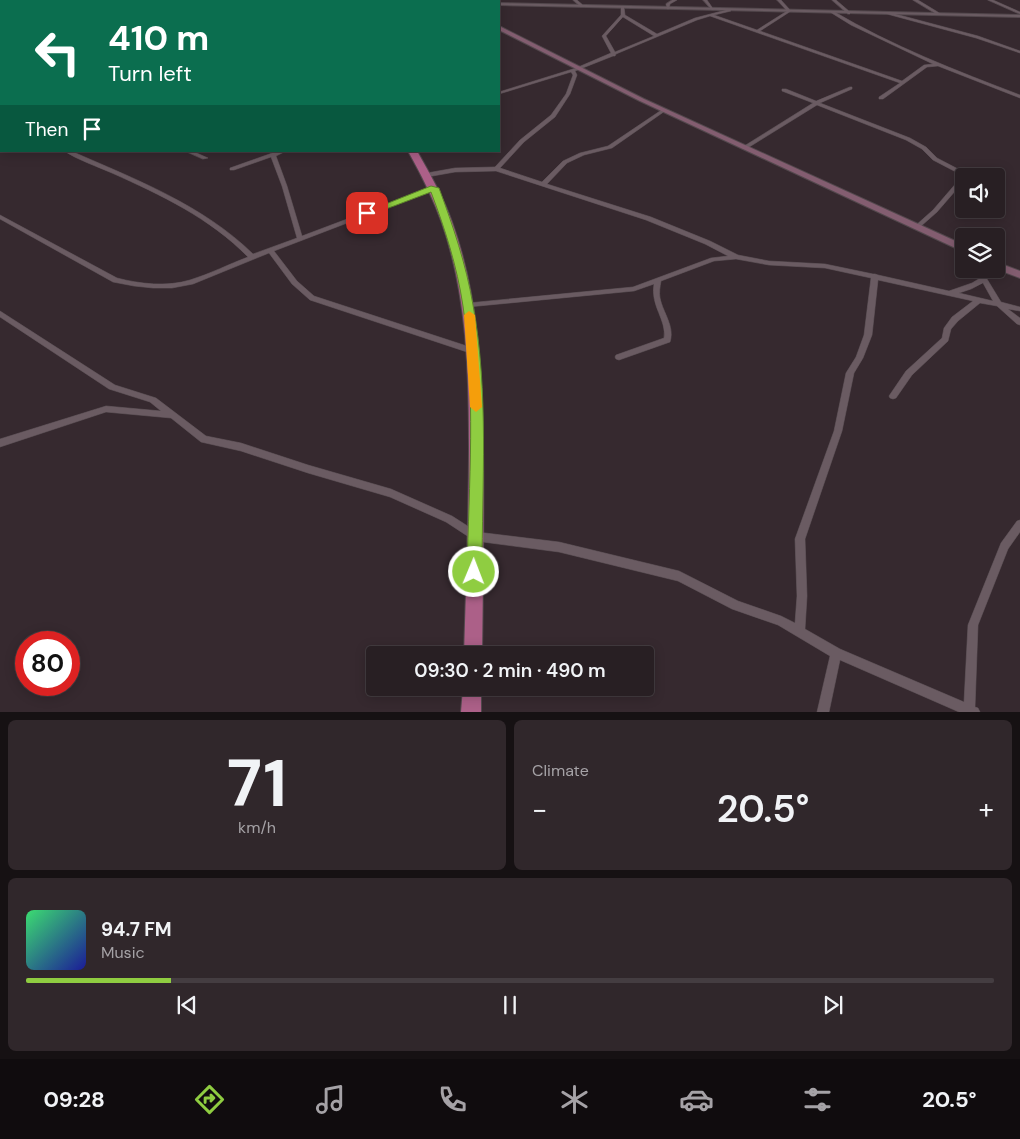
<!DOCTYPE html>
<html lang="en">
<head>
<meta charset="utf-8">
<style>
  body { margin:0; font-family:"DM Sans",sans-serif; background:#30272b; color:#f1f3f6; height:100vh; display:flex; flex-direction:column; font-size:19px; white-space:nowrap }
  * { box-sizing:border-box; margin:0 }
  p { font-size:16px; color:#a5a2a6 }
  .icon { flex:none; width:28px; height:28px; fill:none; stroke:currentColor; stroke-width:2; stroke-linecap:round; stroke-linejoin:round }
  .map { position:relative; height:712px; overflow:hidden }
  .side { display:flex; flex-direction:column; gap:8px; padding:8px; background:#161113; flex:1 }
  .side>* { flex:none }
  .hud { position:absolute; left:0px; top:0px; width:500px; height:152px; box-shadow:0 2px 12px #0003,0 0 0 1px #443d41; background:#0b6e4f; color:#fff; overflow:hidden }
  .controls { position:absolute; left:955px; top:168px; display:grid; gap:10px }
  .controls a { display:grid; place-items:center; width:50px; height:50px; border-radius:5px; background:#281f23; box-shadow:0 2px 12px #0003,0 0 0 1px #443d41; font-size:25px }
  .speed { position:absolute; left:15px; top:631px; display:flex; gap:10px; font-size:25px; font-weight:700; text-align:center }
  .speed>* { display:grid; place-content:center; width:65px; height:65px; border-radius:50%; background:#281f23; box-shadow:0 2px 12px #0003,0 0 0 1px #443d41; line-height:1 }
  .speed .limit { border:8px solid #d22; background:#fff; color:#111 }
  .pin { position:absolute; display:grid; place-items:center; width:42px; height:42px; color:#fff; margin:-21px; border-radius:10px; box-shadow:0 2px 8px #0006 }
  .me { position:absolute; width:55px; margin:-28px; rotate:1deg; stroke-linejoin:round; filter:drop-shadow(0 0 4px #0008) }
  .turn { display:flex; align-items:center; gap:18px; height:105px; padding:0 25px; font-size:22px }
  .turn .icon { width:65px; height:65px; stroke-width:2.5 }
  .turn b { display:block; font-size:35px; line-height:42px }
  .then { display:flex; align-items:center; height:48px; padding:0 25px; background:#0003; gap:10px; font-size:19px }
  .big { font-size:38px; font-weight:600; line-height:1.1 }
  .side .widget { flex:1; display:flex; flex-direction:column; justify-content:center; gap:8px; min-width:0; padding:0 18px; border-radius:8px; background:#30272b }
  .side .dial { align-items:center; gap:0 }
  .dial b { font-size:65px; line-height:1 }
  .song { display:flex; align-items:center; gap:15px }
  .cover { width:60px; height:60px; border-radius:8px; background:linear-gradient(135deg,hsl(140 70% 55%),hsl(240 70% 35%)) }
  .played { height:5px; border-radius:2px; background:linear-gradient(90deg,#8fcd41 15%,#443d41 15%) }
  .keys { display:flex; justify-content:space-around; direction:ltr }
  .heat { display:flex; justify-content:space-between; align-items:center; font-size:28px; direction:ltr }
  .side .tiles { flex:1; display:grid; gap:8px; grid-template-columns:1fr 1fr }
  .widget:last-child { grid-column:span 2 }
  .trip { position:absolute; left:366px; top:646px; width:288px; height:50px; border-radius:5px; background:#281f23; box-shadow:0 2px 12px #0003,0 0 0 1px #443d41; font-weight:600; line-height:50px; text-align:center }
  .dock { display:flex; height:80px; justify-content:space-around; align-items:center; background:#100c0e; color:#a5a2a6 }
  .dock .icon { width:35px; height:35px }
  .dock .selected { color:#8fcd41 }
  .dock b { font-size:22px; color:#f1f3f6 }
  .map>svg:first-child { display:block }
</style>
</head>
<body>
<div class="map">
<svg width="1020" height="712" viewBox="0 0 1020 712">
  <rect width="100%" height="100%" fill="#36292f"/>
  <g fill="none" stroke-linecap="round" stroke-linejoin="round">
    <g stroke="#53484d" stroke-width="1">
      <g id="minor">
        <path d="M365,0H370L371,1H367Z"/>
        <path d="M573,0H577L584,6L581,7Z"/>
        <path d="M672,0H677L670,4L669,9H667L666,4Z"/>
        <path d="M703,0H707L714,10H712Z"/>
        <path d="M777,0H781L791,11L760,31L902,81L924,65L933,64L851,25L830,12L833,11C892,46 957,71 1020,95V98L938,66L927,67L883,99H879V97L900,83L710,16L697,20L616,54L615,56H613L575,71L577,75L570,94L555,117L524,142L500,168L542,182L563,161L580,153L608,146L663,109L665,110V111L612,148L584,155L567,163L547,184L651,217L710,241L738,255L769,261L825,264L873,274H875L878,275L949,291L972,283L982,277L990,269H996L987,279L1001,302L1020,307V311L1008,309L1020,318V325L1017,324L997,306L980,303L958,321L951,329L948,341L912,375L896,398L893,399L890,398L889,396L906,371L942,338L944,328L952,317L973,301L878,280L872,335L863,358L854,373L842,431L805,539L807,596L805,629L840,649L964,702L968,625L1001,543L1017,521L1020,520V532L1008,549L978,625L975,707L978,708L980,712H959L840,660L829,712H817L830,656L778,625L732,609L678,581L559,552L475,541L446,522L390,497L308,473L241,451L201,442L171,418L106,412L0,447V439L106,406L161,411L150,402L109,389L0,317V311L115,385L156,398L206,436L241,443L308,465L391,489L452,516L477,532L559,542L679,571L738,601L781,616L795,623L797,596L795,539L834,431L846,373L856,357L864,335L871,278L825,268L769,265L736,259L714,261L661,281C660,287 659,292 660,298C663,313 675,326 670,342L619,360L616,359L615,357L616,355L664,338C667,320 650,306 654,284L634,291L468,307L465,305L468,303L633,287L711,258L728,256L705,244L646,220L496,171L455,172L427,177L424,175L427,173L455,168L495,167L520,140L551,115L566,94L573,75L571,72L499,94V92L576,68L611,53L602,36L621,15V6L624,7L625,15L657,34L695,18L730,9L731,11L714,15L757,30L787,11ZM623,17L654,36L615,52L606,36ZM983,283L993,301L959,293L971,289Z"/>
        <path d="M832,0H836L850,12V14H848Z"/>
        <path d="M913,0H918L941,14L938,15Z"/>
        <path d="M988,0H993L1020,12V14Z"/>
        <rect x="0" y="10" width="1" height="3"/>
        <path d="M888,12L978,36L1020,51V53L976,38L887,14Z"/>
        <rect x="0" y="62" width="1" height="3"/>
        <path d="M850,87H852V89L820,103L910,138L926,147L937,158L960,170L964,176L963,182L937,212L920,227L918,228L915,226L933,210L958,181V176L956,172L933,160L922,149L906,140L817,105L746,149L741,148L813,103L782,91V89H786L816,101Z"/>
        <path d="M0,140L1,141V143L0,144Z"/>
        <path d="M64,151H71C135,179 203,205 253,254L297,238L282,186L271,157L234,170H230V168L278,151H286L276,156L287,186L302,236L432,187H436V189L274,251L297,281L314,296L476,349L477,351L473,354L310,300L292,284L269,253L193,284L172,288H153L134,286L113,282L0,219V215L117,278C140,284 167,287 190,280C210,274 229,264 248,257C210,218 161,195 112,173C96,166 78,160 64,151Z"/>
        <path d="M185,151H192L208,158L203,159Z"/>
      </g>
    </g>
    <g stroke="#53484d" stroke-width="2">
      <path id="tertiary" d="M499,3L1020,15V17L499,5Z"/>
    </g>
    <g stroke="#53484d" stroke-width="2">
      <g id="secondary">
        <path d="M450,0H457L458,1H451Z"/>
        <path d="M499,26L644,99L964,245V252L640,101L499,30Z"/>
        <path d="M996,262L1020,271V278L996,269Z"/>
      </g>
    </g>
    <g stroke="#53484d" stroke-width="2">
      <g id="trunk">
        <path d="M250,0H256L257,1H251Z"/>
        <path d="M408,151H417C430,174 443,197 452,222C478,294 482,371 483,447C484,516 483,586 482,655H464C466,586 469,516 469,447C469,372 467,295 442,223C433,198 421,174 408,151Z"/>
        <path d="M463,688H481V712H461Z"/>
      </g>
    </g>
    <use href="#minor" fill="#6a5b62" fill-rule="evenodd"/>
    <use href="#tertiary" fill="#6a5b62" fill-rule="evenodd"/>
    <use href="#secondary" fill="#835d70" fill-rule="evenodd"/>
    <use href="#trunk" fill="#ac6088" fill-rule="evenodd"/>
  </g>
  <path fill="#8fcd41" stroke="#5d852a" d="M431,186L439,188C453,226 466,264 473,305C489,392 482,483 482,572L480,577L474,579L469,577L467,572C469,483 476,393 463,306C457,266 445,229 431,192L370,215L363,213Z"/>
  <path fill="#f59e0b" d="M469,311L475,315L482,407L476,412L470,407L464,315Z"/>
</svg>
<div class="controls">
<a><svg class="icon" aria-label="sound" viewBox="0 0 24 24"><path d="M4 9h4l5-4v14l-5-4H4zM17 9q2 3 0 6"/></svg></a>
<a><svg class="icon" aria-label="layers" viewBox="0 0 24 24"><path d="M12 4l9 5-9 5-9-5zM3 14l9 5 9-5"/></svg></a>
</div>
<div class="speed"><div class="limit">80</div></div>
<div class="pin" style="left:367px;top:213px;background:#d93025"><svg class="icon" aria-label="arrive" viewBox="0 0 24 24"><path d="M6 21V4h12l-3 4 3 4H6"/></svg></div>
<svg class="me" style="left:474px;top:572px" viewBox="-20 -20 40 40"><circle r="17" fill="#8fcd41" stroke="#fff" stroke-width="3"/><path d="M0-11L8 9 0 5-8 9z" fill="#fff"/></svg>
<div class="trip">09:30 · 2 min · 490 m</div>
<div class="hud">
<div class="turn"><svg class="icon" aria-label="left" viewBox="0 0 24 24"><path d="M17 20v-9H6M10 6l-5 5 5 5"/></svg><div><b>410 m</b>Turn left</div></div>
<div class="then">Then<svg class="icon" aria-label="arrive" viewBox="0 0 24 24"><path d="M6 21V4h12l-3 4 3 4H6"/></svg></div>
</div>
</div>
<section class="side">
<div class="tiles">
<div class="widget dial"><b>71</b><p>km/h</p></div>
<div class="widget"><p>Climate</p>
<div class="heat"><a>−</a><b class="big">20.5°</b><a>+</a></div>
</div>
<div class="widget">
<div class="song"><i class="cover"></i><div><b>94.7 FM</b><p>Music</p></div></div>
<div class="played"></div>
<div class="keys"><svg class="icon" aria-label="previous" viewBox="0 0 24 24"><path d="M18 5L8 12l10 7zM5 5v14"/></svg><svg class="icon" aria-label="pause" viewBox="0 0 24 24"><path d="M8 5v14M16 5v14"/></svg><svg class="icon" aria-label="next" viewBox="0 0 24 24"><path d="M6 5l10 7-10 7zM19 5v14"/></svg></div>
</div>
</div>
</section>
<nav class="dock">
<b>09:28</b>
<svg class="icon selected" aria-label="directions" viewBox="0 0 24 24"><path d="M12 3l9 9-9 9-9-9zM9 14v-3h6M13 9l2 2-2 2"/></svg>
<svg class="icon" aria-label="music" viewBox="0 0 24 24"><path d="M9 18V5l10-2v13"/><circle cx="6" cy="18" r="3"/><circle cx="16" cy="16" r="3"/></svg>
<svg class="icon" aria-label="phone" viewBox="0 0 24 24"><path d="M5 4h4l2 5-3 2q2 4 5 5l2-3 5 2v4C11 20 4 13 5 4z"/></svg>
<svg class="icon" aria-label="climate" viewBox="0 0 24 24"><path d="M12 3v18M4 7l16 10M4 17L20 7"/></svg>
<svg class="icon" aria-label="car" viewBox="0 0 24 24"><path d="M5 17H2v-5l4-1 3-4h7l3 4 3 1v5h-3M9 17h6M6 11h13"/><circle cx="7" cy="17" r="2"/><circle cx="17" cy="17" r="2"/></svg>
<svg class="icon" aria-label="filters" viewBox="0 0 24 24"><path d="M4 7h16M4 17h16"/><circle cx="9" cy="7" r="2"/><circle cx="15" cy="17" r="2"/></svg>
<b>20.5°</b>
</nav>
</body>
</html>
